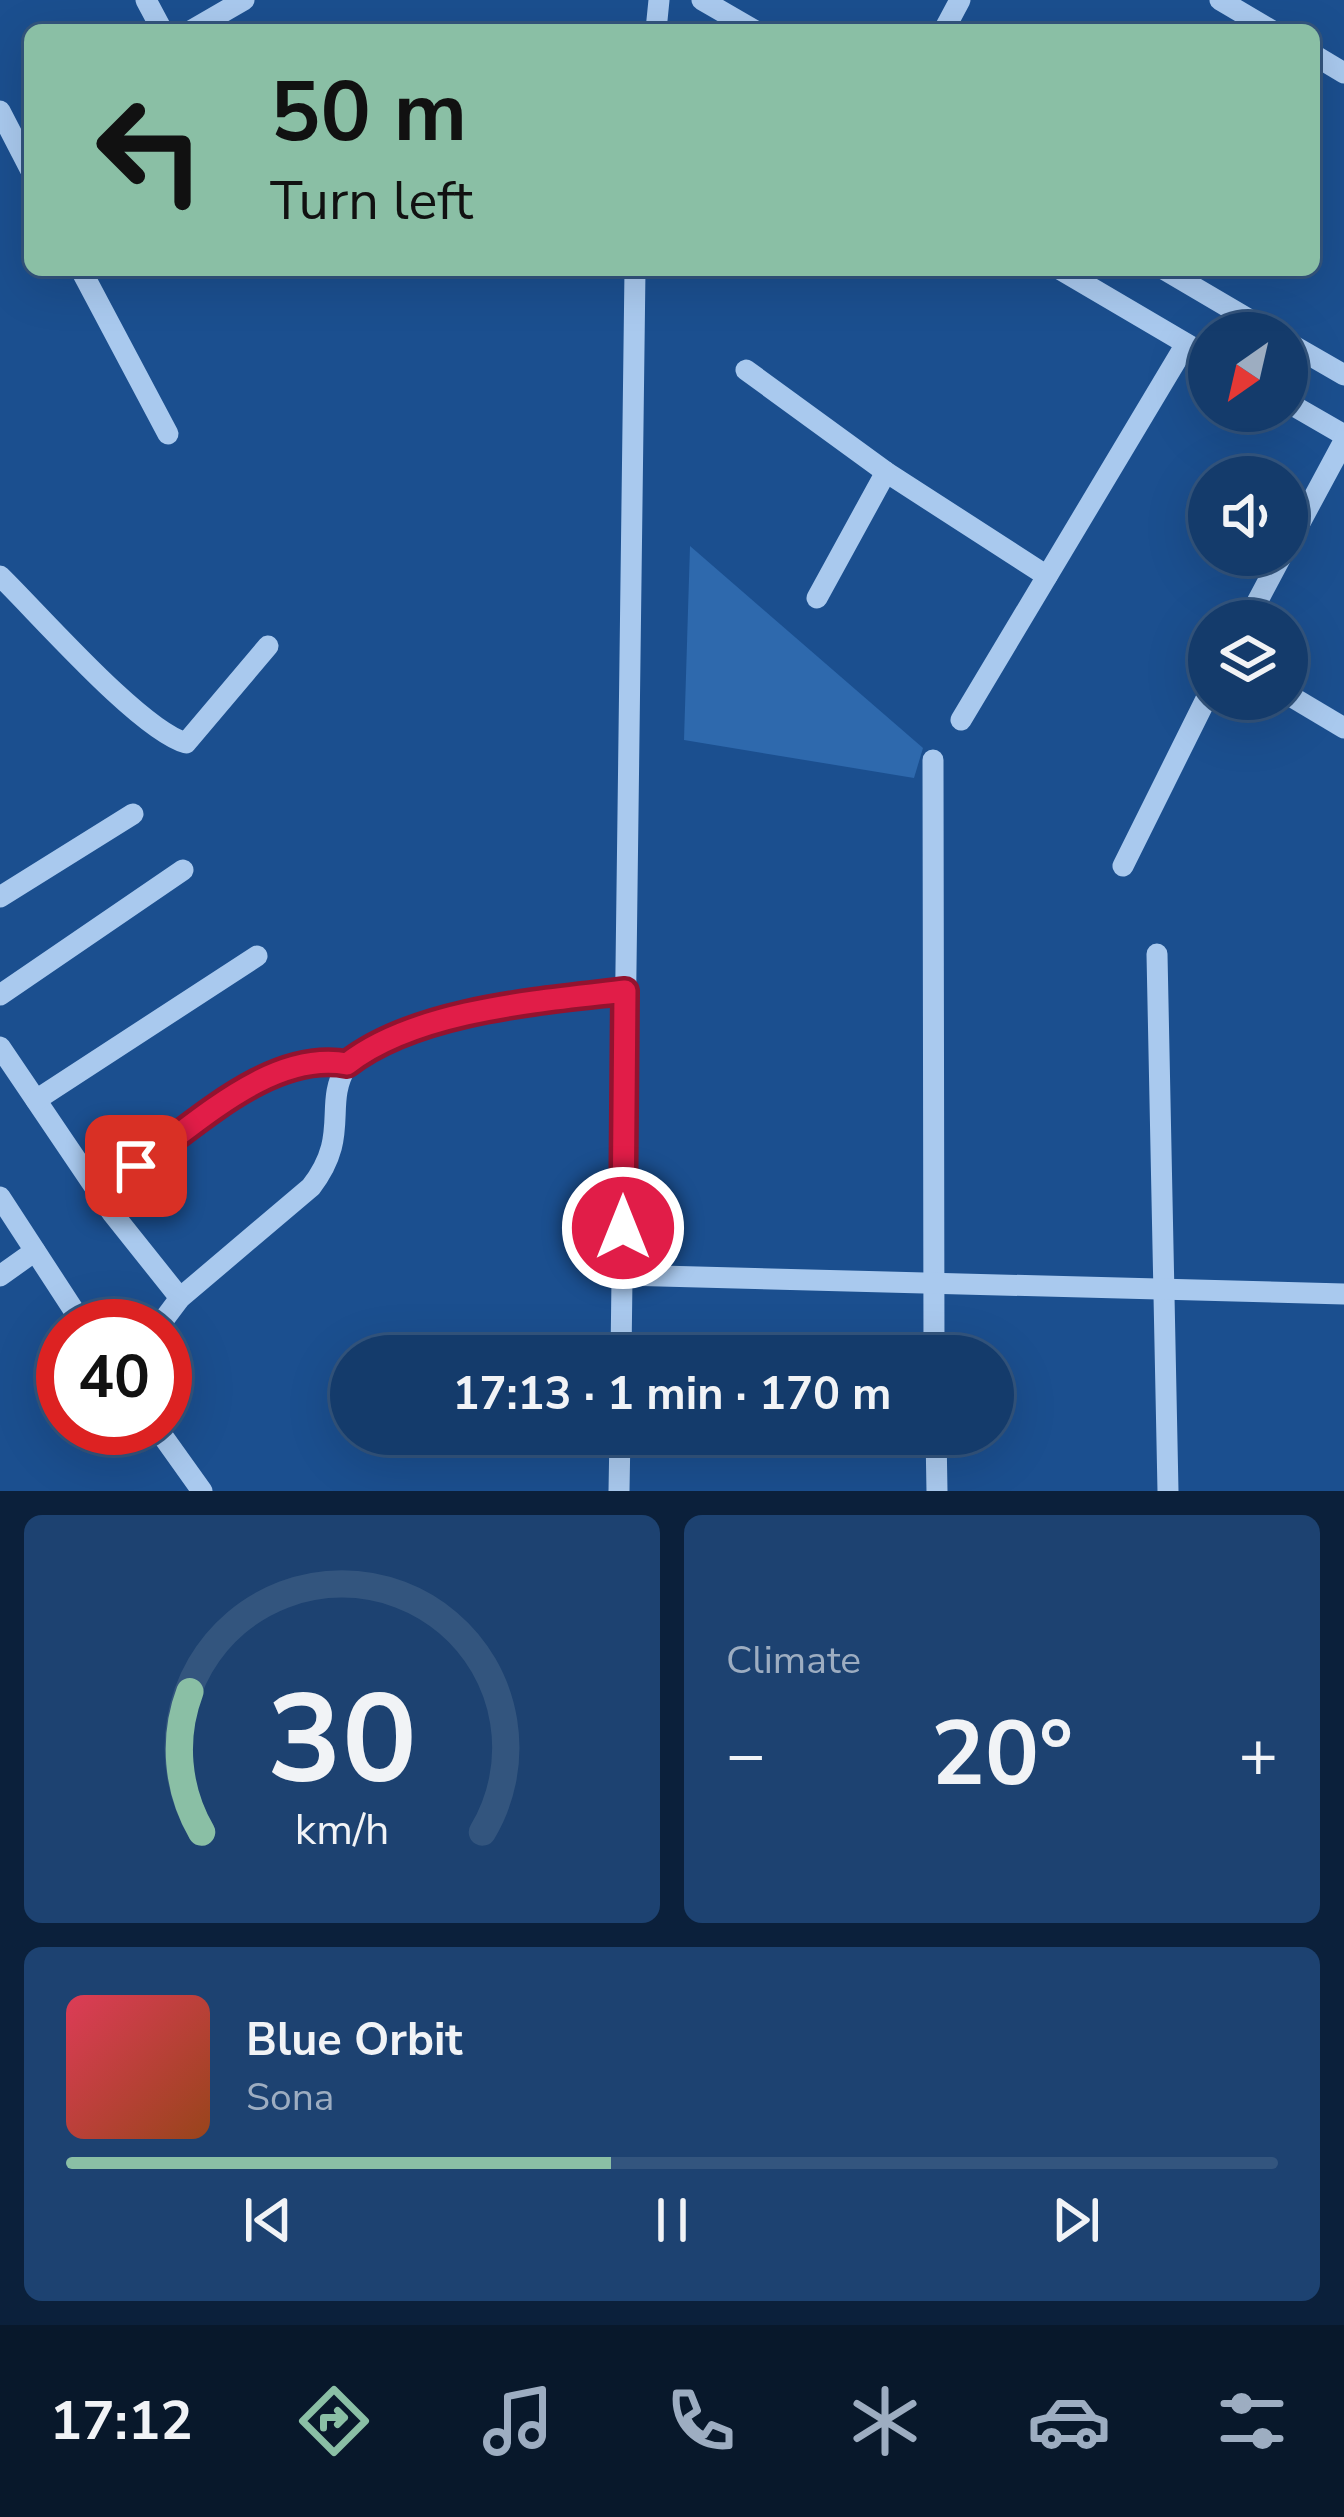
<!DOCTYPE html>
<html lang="en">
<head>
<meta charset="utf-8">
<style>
  body { margin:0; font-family:"Nunito Sans",sans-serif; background:#1d4271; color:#f1f3f6; height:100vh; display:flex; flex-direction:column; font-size:45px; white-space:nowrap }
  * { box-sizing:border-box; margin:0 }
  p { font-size:39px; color:#9dadc1 }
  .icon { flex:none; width:66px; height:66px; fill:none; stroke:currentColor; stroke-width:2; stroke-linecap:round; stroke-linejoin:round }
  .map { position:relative; height:1491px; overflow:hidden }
  .side { display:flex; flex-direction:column; gap:24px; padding:24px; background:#0b203b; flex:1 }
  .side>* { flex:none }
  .top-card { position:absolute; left:24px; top:24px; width:1296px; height:252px; border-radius:18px; box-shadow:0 12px 48px #0002,0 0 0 3px #33557e; background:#8abfa5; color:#111; overflow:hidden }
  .needle { width:78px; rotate:214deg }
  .buttons { position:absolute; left:1188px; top:312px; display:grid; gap:24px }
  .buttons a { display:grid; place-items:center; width:120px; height:120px; border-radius:50%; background:#143b6b; box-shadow:0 12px 48px #0002,0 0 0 3px #33557e; font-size:60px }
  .speed { position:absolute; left:36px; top:1299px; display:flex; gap:24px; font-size:60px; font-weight:700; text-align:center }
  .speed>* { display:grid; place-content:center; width:156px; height:156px; border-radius:50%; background:#143b6b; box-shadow:0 12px 48px #0002,0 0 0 3px #33557e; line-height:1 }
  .speed .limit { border:18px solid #d22; background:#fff; color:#111 }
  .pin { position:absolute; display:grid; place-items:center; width:102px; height:102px; color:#fff; margin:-51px; border-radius:24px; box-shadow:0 6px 18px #0006 }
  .me { position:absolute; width:132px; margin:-66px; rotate:0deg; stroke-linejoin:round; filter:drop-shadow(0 0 9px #0008) }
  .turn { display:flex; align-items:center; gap:42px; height:252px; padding:0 48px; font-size:54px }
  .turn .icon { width:156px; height:156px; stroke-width:2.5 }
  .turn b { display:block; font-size:84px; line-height:102px }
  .big { font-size:90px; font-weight:700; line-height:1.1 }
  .side .tile { flex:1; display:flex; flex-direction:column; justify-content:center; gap:18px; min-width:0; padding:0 42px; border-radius:18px; background:#1d4271 }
  .side .dial { align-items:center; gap:0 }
  .dial svg { height:312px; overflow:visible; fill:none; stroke:#33557e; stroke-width:7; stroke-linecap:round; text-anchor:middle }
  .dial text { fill:#f1f3f6; stroke:none }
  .song { display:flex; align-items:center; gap:36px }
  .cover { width:144px; height:144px; border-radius:18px; background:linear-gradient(135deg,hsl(350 70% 55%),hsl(20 70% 35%)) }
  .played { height:12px; border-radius:6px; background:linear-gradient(90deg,#8abfa5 45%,#33557e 45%) }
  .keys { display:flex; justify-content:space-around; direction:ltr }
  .heat { display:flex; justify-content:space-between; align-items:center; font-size:66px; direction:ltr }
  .side .tiles { flex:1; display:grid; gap:24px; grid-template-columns:1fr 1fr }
  .tile:last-child { grid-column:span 2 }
  .trip { position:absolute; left:330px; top:1335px; width:684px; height:120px; border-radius:60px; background:#143b6b; box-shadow:0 12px 48px #0002,0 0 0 3px #33557e; font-weight:700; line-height:120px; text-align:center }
  .tabs { display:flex; height:192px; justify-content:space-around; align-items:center; background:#08182b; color:#9dadc1 }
  .tabs .icon { width:84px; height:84px }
  .tabs .active { color:#8abfa5 }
  .tabs b { font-size:54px; color:#f1f3f6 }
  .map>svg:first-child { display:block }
</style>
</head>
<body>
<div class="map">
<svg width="1344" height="1491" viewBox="0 0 1344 1491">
  <rect width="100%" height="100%" fill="#1b4f8f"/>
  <path fill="#2e69ad" d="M690,546L923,748L914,778L684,740Z"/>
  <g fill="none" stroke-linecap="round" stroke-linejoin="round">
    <g stroke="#a9c9ee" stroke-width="21">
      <path d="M146,0L162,30"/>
      <path d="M702,0L754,30"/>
      <path d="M1220,0L1271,30"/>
      <path d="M192,30L244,0"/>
      <path d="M656,30L659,0"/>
      <path d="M944,30L960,0"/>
      <path d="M1314,55L1344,73"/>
      <path d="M0,111L30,169"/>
      <path d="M81,270L168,434"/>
      <path d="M1061,270L1209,357"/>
      <path d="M1165,270L1272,333"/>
      <path d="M1287,342L1344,375"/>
      <path d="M746,370L886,472L1047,576"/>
      <path d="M1287,402L1344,435"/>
      <path d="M1287,547L1344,441"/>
      <path d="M0,576C39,614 140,730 186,743L268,646"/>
      <path d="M817,598L886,472"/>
      <path d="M1247,621L1282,555"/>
      <path d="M1287,694L1344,728"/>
      <path d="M961,720L1186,344"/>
      <path d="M933,760L934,1356"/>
      <path d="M1123,866L1209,693"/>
      <path d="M0,897L133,814"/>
      <path d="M1157,954L1168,1491"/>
      <path d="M0,995L183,870"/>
      <path d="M0,1047L113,1214L180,1298"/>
      <path d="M36,1100L257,956"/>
      <path d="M99,1193C162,1149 268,1050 347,1064"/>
      <path d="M0,1197L84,1326"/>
      <path d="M623,1275L1344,1294"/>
      <path d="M0,1276L35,1251"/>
      <path d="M159,1326L180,1298L311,1187C351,1135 323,1106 346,1067C372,1020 571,997 625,991"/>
      <path d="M621,1356L635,270"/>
      <path d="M157,1428L202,1491"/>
      <path d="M936,1434L937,1491"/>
      <path d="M619,1491L620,1434"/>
    </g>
  </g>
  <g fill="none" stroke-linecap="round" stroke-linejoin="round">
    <g stroke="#92132f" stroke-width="30">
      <path id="route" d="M136,1166C195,1126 270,1050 347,1064C416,1010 540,1001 625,991L623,1228"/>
    </g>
    <use href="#route" stroke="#e11d48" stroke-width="21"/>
  </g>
</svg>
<div class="buttons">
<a><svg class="needle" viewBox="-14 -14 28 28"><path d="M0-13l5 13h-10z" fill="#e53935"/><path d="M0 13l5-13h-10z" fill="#9dadc1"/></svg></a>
<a><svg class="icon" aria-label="sound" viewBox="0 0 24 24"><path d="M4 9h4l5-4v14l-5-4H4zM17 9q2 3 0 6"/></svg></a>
<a><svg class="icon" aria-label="layers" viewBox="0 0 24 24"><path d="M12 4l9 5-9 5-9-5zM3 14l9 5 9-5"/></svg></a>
</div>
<div class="speed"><div class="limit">40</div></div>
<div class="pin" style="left:136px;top:1166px;background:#d93025"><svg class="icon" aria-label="arrive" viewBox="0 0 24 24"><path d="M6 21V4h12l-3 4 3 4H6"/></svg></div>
<svg class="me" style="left:623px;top:1228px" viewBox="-20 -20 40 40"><circle r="17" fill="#e11d48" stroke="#fff" stroke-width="3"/><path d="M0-11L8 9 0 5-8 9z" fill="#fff"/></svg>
<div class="trip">17:13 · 1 min · 170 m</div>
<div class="top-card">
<div class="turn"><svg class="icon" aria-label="left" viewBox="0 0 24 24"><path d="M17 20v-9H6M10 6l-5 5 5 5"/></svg><div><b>50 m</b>Turn left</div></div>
</div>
</div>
<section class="side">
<div class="tiles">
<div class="tile dial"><svg viewBox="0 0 100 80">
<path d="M14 69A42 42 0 1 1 86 69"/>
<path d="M14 69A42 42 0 0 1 11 33" stroke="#8abfa5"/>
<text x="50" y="56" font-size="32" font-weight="700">30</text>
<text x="50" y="72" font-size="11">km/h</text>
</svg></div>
<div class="tile"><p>Climate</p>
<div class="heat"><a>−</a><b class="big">20°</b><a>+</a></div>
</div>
<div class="tile">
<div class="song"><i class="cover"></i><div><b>Blue Orbit</b><p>Sona</p></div></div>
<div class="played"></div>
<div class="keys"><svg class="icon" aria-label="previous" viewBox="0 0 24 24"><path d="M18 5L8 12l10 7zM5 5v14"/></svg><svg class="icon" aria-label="pause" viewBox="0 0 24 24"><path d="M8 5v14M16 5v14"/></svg><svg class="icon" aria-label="next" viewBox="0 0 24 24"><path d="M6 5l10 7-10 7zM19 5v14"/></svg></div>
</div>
</div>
</section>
<nav class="tabs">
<b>17:12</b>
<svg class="icon active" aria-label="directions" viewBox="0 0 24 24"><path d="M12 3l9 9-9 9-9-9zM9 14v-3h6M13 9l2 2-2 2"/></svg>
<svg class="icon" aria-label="music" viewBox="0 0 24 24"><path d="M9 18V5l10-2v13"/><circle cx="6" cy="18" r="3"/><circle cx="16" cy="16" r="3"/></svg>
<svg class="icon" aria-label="phone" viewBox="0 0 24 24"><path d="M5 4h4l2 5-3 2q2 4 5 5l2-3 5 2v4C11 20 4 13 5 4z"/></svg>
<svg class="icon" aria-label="climate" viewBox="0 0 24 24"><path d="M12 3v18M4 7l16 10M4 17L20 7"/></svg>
<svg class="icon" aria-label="car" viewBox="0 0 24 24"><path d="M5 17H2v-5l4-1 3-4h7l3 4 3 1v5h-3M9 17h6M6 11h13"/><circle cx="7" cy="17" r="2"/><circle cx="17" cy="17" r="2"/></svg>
<svg class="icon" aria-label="filters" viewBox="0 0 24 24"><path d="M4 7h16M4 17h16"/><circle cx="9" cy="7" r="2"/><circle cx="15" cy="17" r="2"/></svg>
</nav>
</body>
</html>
